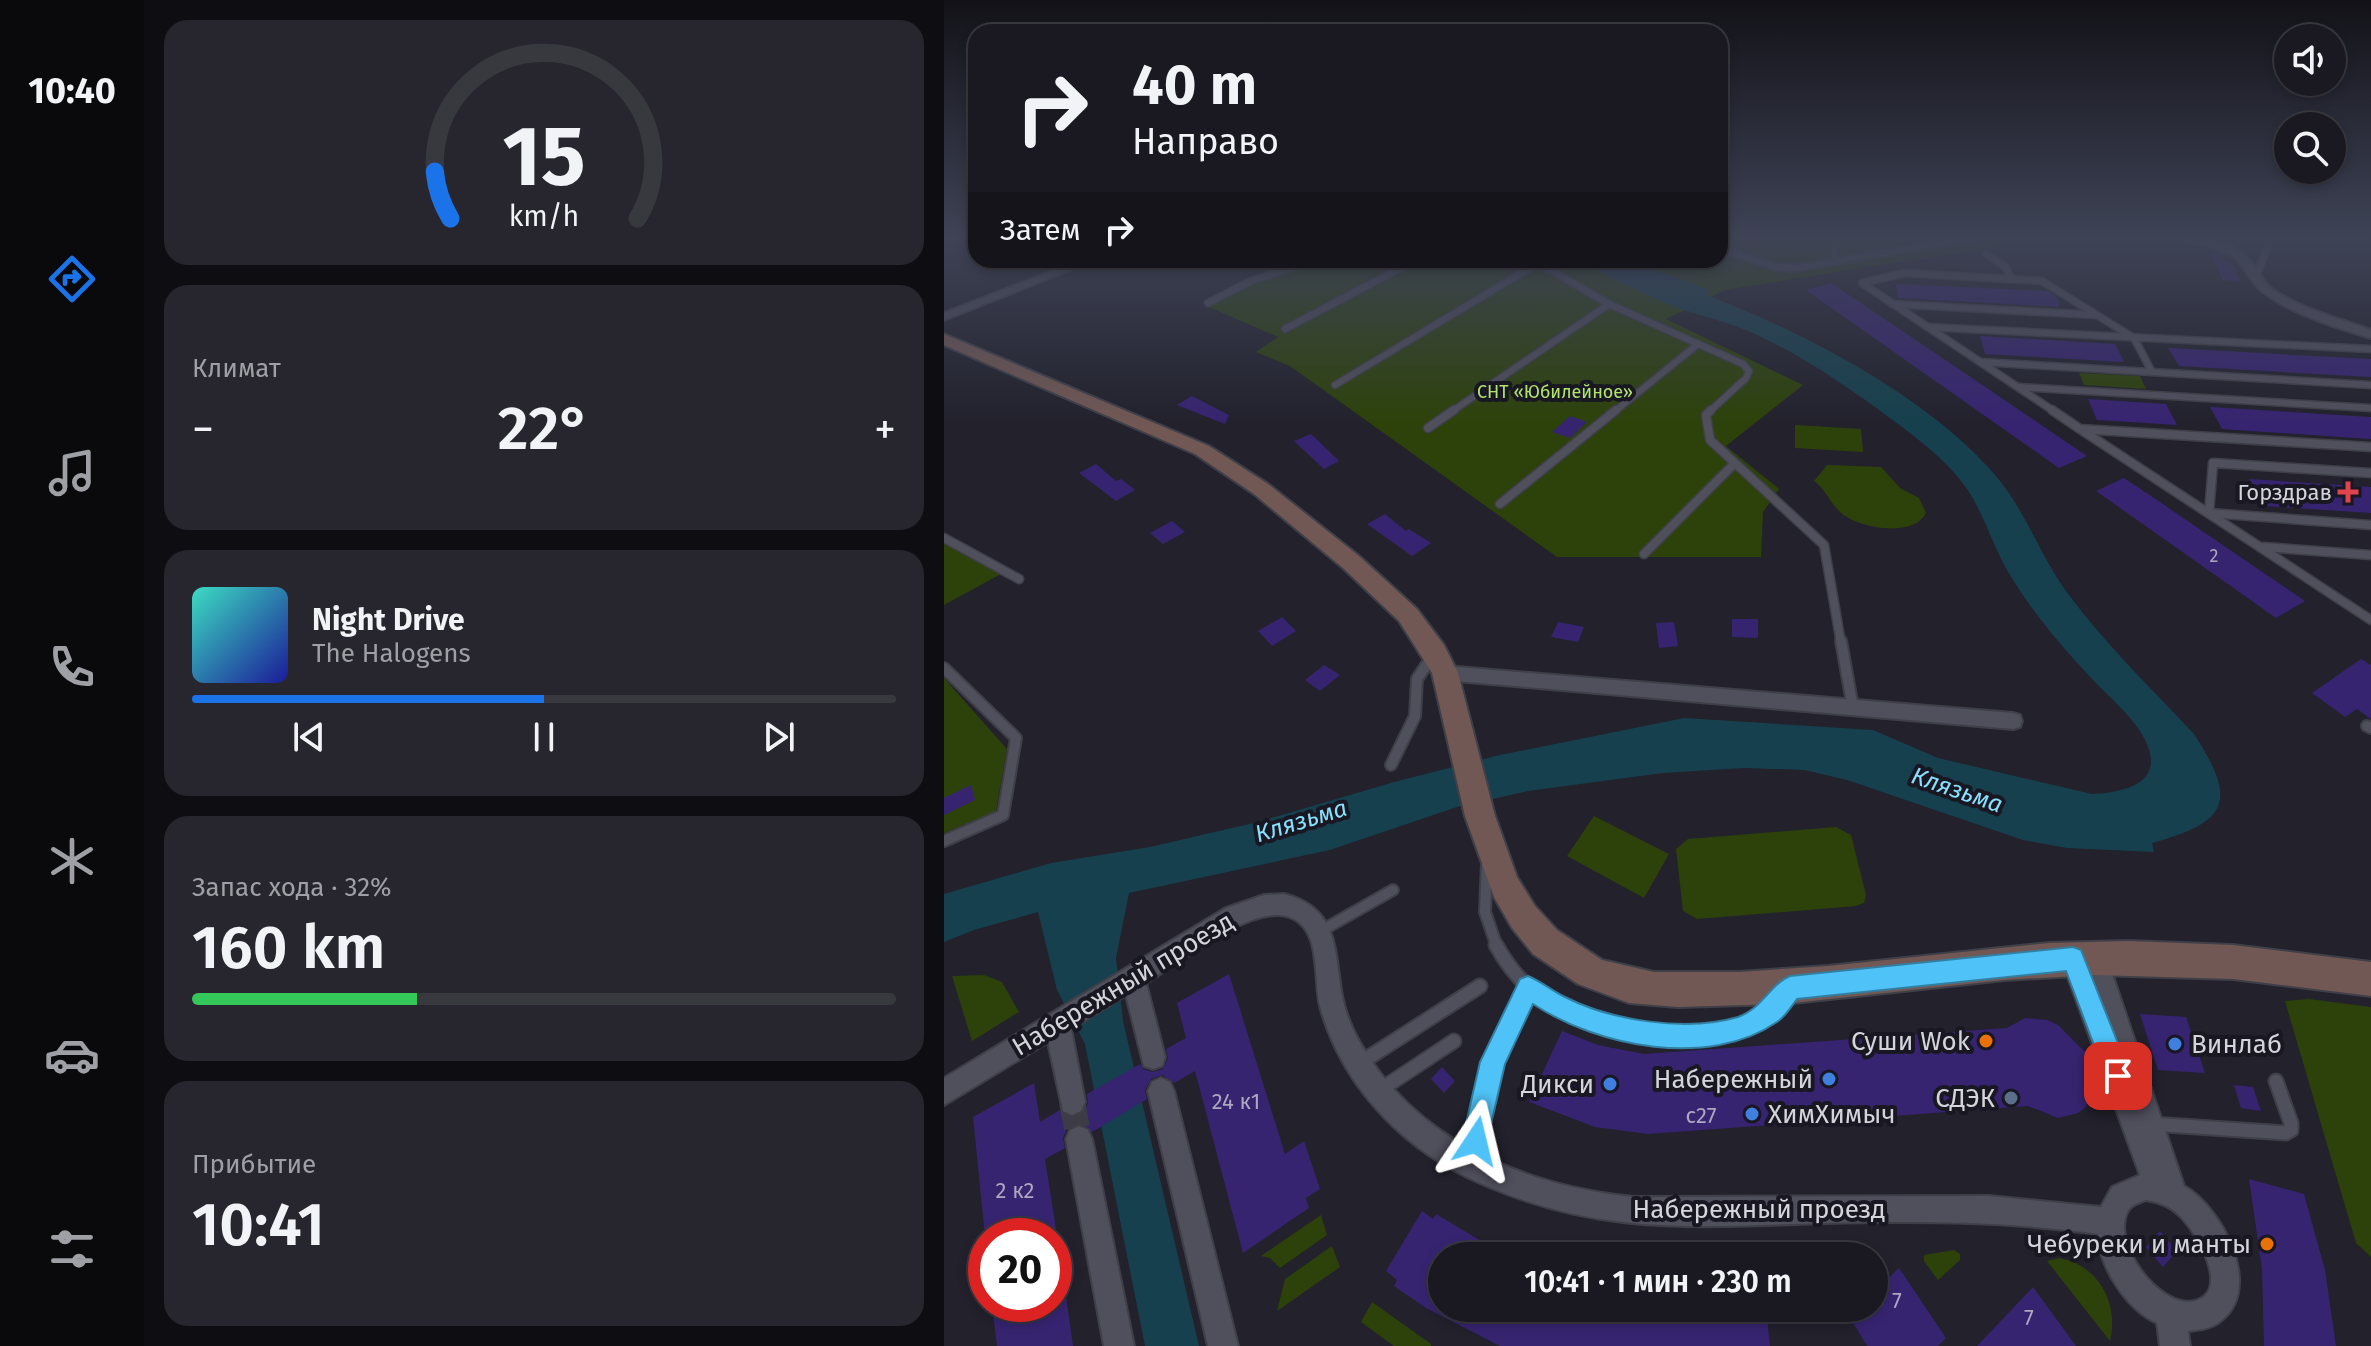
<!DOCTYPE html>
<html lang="ru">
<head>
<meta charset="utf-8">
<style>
  body { margin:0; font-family:"Fira Sans",sans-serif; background:#27262e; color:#f1f3f6; height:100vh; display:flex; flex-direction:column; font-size:30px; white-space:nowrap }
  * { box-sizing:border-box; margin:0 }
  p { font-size:26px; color:#9fa0a5 }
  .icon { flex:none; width:44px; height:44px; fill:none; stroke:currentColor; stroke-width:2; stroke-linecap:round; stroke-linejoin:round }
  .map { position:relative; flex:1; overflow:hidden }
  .panel { display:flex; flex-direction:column; gap:20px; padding:20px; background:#0e0e12; width:800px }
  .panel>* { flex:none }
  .guide { position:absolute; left:24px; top:24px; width:760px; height:244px; border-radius:24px; box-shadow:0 4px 12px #0003,0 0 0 2px #38383f; background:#1a1921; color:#f1f3f6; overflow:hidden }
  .fabs { position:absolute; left:1330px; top:24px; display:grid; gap:16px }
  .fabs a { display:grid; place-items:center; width:72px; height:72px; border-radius:50%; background:#1a1921; box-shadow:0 4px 12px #0003,0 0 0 2px #38383f; font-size:40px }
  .speed { position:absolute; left:24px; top:1218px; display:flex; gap:16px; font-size:40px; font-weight:700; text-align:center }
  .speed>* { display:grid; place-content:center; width:104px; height:104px; border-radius:50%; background:#1a1921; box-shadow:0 4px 12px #0003,0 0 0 2px #38383f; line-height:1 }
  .speed .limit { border:12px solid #d22; background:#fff; color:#111 }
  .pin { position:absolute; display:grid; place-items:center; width:68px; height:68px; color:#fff; margin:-34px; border-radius:16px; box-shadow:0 4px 12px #0006 }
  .me { position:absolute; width:88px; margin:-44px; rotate:10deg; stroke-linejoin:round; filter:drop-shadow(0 0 6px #0008) }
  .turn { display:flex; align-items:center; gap:28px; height:168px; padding:0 32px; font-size:36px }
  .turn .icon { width:104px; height:104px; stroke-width:2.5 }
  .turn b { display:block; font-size:56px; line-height:68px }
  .then { display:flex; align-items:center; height:76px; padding:0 32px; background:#0003; gap:16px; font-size:30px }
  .big { font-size:60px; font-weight:600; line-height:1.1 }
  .panel .tile { flex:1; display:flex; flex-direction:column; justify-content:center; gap:12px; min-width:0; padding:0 28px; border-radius:24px; background:#27262e }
  .panel .dial { align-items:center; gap:0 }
  .dial svg { height:208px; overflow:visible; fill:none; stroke:#38383f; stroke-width:7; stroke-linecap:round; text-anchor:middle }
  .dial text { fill:#f1f3f6; stroke:none }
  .song { display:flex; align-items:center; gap:24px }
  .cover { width:96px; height:96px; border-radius:12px; background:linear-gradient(135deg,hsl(170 70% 55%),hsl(240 70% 35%)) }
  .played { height:8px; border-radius:4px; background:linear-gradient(90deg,#1a73e8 50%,#38383f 50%) }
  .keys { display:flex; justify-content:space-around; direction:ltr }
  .heat { display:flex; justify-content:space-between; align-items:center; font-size:44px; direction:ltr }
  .charge { height:12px; border-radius:6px; background:linear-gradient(90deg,#34c759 32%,#38383f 0) }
  .trip { position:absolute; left:484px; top:1242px; width:460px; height:80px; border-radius:40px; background:#1a1921; box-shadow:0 4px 12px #0003,0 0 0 2px #38383f; font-weight:600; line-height:80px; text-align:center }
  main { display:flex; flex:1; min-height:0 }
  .menu { display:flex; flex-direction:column; width:144px; justify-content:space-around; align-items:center; background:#0a0a0d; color:#9fa0a5 }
  .menu .icon { width:56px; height:56px }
  .menu .on { color:#1a73e8 }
  .menu b { font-size:36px; color:#f1f3f6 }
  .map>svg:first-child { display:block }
</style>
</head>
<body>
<main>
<nav class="menu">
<b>10:40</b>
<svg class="icon on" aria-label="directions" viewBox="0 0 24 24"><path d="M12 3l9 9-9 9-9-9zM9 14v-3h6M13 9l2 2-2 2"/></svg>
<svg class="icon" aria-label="music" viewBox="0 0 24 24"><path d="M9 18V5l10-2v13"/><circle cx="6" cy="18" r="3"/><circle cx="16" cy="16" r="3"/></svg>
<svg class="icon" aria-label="phone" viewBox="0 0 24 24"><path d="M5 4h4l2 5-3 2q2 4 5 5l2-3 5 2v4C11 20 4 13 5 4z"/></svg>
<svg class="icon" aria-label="climate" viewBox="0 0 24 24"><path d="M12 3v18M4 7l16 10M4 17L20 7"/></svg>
<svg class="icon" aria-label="car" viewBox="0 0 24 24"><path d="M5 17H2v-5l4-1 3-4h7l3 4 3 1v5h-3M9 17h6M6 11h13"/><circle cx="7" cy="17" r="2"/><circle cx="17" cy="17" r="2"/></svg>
<svg class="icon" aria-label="filters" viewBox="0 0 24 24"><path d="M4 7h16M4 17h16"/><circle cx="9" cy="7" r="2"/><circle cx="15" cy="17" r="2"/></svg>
</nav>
<section class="panel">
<div class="tile dial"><svg viewBox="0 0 100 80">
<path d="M14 69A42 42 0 1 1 86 69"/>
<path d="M14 69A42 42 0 0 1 8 51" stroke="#1a73e8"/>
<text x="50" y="56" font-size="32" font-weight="700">15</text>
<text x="50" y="72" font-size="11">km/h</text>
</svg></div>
<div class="tile"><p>Климат</p>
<div class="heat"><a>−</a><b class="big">22°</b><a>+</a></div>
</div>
<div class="tile">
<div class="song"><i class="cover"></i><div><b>Night Drive</b><p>The Halogens</p></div></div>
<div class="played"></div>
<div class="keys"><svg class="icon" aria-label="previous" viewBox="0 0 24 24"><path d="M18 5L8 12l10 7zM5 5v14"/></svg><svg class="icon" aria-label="pause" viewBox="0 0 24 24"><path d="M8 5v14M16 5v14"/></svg><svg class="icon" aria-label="next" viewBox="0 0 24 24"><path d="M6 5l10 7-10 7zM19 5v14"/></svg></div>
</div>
<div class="tile"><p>Запас хода · 32%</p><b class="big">160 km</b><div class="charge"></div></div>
<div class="tile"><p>Прибытие</p><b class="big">10:41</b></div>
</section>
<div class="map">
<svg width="1427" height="1346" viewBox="0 0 1427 1346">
  <rect width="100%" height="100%" fill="#22212c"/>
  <g fill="#2d420a">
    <path d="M776,236H1118L781,290L722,319L859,385L782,446L835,489L819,512L817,557H613L346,366L312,352L334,337L265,307L318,279L376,260H776Z"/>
    <path d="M1135,373L1196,376L1202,389L1140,385Z"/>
    <path d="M851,425L917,429L919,452L851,448Z"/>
    <path d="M883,465L937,467L956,488L975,498L982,513C970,538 913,529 895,511C885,501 882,490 870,481Z"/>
    <path d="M0,544L57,574L0,605Z"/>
    <path d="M0,678L63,749L52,811L0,833Z"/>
    <path d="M650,816L725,854L700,898L623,856Z"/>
    <path d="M892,827L907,835L922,895L920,903L912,906L753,919L739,911L732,849L744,839Z"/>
    <path d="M40,975L58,982L75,1012L28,1041L8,976Z"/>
    <path d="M1365,999L1427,1007V1257L1412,1243L1341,1001Z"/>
    <path d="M377,1215L383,1235L336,1268L326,1258L317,1256Z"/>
    <path d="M388,1246L396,1267L333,1311L341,1279Z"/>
    <path d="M1010,1250L1016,1254V1260L994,1280L980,1261V1255Z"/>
    <path d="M1115,1258C1155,1265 1175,1304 1166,1341L1103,1261Z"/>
    <path d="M428,1302L487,1344V1346H450L417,1322Z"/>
  </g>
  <path fill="#16404d" d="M630,260H687L767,291L762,295C858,331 985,397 1052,476C1082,511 1097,558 1125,595C1162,645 1208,689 1250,734C1295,803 1283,822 1208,843L1210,852L1123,848L1079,840L903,780L861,770L800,768L719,773L584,791L513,807L386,850L185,893L172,958L179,1021L255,1346H201L141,1044L113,990L94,912L30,930L0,942V894L107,863L206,847L314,822L450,782L556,755L740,718L929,730L994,758L1148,794C1168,793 1205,789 1207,763C1208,732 1169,701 1149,680C1117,646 1087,611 1063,570C1048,544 1040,514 1023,489C1005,462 973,438 947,419C903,386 853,352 802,330C772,318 739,312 712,299C685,286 658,272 630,260Z"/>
  <g fill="#372471">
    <path d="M1265,250L1289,265L1297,282L1279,280Z"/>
    <path d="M887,283L1012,367L1143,456L1115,468L862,290Z"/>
    <path d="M952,284L1104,291L1112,296L1116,307L954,298Z"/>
    <path d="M1036,336L1171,344L1180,362L1041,354Z"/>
    <path d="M1224,348L1427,359V377L1235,366Z"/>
    <path d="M248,396L285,415L281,424L233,405Z"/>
    <path d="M1144,399L1222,404L1233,425L1153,420Z"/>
    <path d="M1266,407L1427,417V439L1278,429Z"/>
    <path d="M626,416L643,422L626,438L608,432Z"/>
    <path d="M367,434L395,461L380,469L350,441Z"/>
    <path d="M152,464L172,481L177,479L191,490L172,501L135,473Z"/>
    <path d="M1180,478L1207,496L1361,601L1332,618L1152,491Z"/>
    <path d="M1305,479L1427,487V513L1320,506Z"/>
    <path d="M441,514L462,531L465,529L487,543L468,556L423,524Z"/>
    <path d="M228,521L241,532L219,544L206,533Z"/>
    <path d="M338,617L352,631L328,646L314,631Z"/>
    <path d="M788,619H814V638L788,637Z"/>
    <path d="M614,622L640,627L634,642L607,637Z"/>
    <path d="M730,622L734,646L715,648L712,623Z"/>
    <path d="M1417,659L1427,665V719L1413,709L1401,717L1368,693Z"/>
    <path d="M380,665L396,675L376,691L361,680Z"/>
    <path d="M27,785L31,800L0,815V798Z"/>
    <path d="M285,974L341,1154L360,1141L376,1189L362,1198L365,1208L299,1253L251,1071L230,1083L218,1075L207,1079L201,1090L203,1099L148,1132L136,1123L123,1129L119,1138L121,1148L101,1159L113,1236H41L29,1117L90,1083L96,1122L116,1110L129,1118L140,1112L144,1103L143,1094L196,1064L199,1069L208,1072L219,1069L224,1058L222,1049L242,1038L233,1003Z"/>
    <path d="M1196,1014L1242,1017L1261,1073L1214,1070Z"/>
    <path d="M1081,1018L1103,1020L1114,1025L1141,1052L1150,1087L1142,1107L1134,1113L1114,1118L1084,1106L704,1134L651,1127L585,1102L618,1031L654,1045L700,1054L1063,1028Z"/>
    <path d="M498,1067L511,1081L500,1093L487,1079Z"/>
    <path d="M1290,1085L1309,1087L1317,1111L1297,1108Z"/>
    <path d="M1305,1179L1360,1194L1381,1270L1392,1346H1320L1318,1269Z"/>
    <path d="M478,1211L489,1219L492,1214L562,1256H498V1308H822L826,1346H556L482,1308L450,1286L453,1280L442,1271Z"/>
    <path d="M1216,1231L1233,1251L1219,1267L1202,1247Z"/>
    <path d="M955,1268L1002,1338L994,1346H923L905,1316L913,1308H930V1292Z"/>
    <path d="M119,1274L129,1346H53L48,1304H110V1275Z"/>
    <path d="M1089,1287L1132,1346H1033Z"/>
  </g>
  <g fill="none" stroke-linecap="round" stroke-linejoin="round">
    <path stroke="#3d3c46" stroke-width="26" stroke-dasharray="26 13" stroke-linecap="butt" d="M128,1102L135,1139"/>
    <g stroke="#3f3f48" stroke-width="9">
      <g id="lane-far3">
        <path d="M778,250L781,236"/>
        <path d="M1042,254L1062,267L1066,278"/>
        <path d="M589,260L665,304L799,364L805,371L802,378L765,412"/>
        <path d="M891,261L892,236"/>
        <path d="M1312,277L1326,240L1333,236"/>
        <path d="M264,303L307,281L372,260"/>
        <path d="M948,304L1153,315"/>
        <path d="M983,327L1427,349"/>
        <path d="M341,329L472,260"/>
        <path d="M1037,362L1427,385"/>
        <path d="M391,385L594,263"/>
        <path d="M1075,387L1427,408"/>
        <path d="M507,412L665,304"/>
        <path d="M670,412L754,344"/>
        <path d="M1111,412L918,283L960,273L1098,281L1190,338L1208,372"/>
      </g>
    </g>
    <g stroke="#3f3f48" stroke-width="11">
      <g id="lane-far2">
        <path d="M767,410L762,415L766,440L880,545L897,643"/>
        <path d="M1108,410L1136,429L1427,447"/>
        <path d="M484,428L510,410"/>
        <path d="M1139,431L1427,620"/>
        <path d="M1427,473L1269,463L1265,513L1427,525"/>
        <path d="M556,504L672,410"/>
        <path d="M0,538L75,579"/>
        <path d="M1320,547L1427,555"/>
        <path d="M700,554L790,464"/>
      </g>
    </g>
    <g stroke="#3f3f48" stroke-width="14">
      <g id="lane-far1">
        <path d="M897,641L909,708"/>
        <path d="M0,668L72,738L59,815L0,841"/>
        <path d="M1423,726L1427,728"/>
        <path d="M447,765L471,716L473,679L489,655"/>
        <path d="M543,862L541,912L553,947"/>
        <path d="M375,932L449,890"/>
      </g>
    </g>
    <g stroke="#3f3f48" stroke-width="17">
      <g id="lane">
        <path d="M552,945C564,967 579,985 600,1000C648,1032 748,1049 802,1027C818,1021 830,1009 840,996"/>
        <path d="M416,1063L536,986"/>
        <path d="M436,1090L510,1041"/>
        <path d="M1208,1124L1342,1133L1347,1130V1123L1332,1081"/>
        <path d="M529,1162L548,1072L584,988"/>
      </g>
    </g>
    <g stroke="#3f3f48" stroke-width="4">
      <g id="street">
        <path d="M1028,236H1048L852,271L832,270L776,252V246L833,264L852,265Z"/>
        <path d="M1229,236C1256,234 1291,242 1309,264C1316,272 1319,283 1328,289C1357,309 1394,318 1427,330V338C1393,328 1347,314 1319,292C1305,282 1302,265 1287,255C1269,244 1246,246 1229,236Z"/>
        <path d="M137,260H151L0,320V313Z"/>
        <path d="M501,666L1069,713L1076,715L1078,721L1076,727L1069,729L501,680L495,678L492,673L495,668Z"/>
        <path d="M340,894C395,908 390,950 398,996C401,1011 407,1027 415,1041C471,1141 581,1186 690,1197L1045,1196L1157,1207L1168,1187L1196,1175L1117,958L1121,950L1129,946L1137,950L1140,958L1144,950L1152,946L1160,950L1240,1186C1278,1207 1322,1291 1274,1323C1265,1329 1254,1330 1244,1331L1246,1346H1216L1213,1323C1183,1310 1155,1267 1154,1234C1064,1221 973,1221 882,1223C748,1227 647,1237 521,1176C453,1143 396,1081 376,1006C369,979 379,925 342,916C304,907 235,963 202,983L221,1057L218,1066L209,1069L200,1066L182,995L127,1029L141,1102L137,1111L128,1115L119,1111L104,1042L0,1105V1078L282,908L320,895ZM1202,1200C1215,1202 1226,1206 1235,1215C1251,1230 1286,1287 1254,1300C1217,1314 1162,1238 1186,1208C1190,1204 1197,1202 1202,1200Z"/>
        <path d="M217,1078L226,1082L230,1091L294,1346H264L204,1091L208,1082Z"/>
        <path d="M135,1126L144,1130L148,1139L190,1346H160L122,1139L126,1130Z"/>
      </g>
    </g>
    <g stroke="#3f3f48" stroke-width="4">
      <path id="secondary" d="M0,334L265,446L324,484L415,556L473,609L500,645L514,673L551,816L573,877L591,906L613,930L658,960L710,972H795L884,966L1105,943L1185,941L1289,945L1427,962V996L1289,979L1150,975L1061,980L840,1004L734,1007L685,1003L634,984L589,954L568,928L550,897L521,816L488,673L455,621L399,568L310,494L251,454L0,345Z"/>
    </g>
    <use href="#lane-far3" stroke="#504f5c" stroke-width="6"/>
    <use href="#lane-far2" stroke="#504f5c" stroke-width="8"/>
    <use href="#lane-far1" stroke="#504f5c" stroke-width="10"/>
    <use href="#lane" stroke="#504f5c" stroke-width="13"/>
    <use href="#street" fill="#504f5c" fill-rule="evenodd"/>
    <use href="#secondary" fill="#715854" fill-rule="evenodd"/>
  </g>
  <linearGradient id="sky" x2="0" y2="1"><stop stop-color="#131218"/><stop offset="0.56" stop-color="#3e4356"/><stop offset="1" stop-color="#3e4356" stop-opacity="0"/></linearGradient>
  <rect width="1427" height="424" fill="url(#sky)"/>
  <path fill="#4fc3f7" stroke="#337fa1" stroke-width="2" d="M1129,947L1137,950L1187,1076L1183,1085L1174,1089L1165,1085L1122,971L853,999C847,1007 841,1017 833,1022C765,1069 654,1047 589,1004L561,1064L541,1150L532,1154L522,1150L518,1141L536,1062L576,979L584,976C597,981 608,991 621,997C668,1021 743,1032 794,1017C818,1009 826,984 846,976Z"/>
  <path fill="#e0444e" stroke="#181722" stroke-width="3" d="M1400 480h8v8h8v8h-8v8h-8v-8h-8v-8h8z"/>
  <g fill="#e8710a" stroke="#181722" stroke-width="3">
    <circle cx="1042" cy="1041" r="8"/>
    <circle cx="1323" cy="1244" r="8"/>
  </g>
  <g fill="#3f7fe0" stroke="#181722" stroke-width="3">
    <circle cx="1231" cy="1044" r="8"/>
    <circle cx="885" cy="1079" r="8"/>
    <circle cx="666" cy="1084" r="8"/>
    <circle cx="808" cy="1114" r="8"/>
  </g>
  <circle fill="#5c6f8a" stroke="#181722" stroke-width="3" cx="1067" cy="1098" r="8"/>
  <g text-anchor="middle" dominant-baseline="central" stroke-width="8" stroke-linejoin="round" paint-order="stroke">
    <g font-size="18" fill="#b1e36d" stroke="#181722">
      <text x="611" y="392">СНТ «Юбилейное»</text>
    </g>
    <g font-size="18" fill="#ada8c0">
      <text x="1270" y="556">2</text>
    </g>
    <g font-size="22" fill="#d4d4db" stroke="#181722" text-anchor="end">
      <text x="1388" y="492">Горздрав</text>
    </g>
    <g font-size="22" fill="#ada8c0">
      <text x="292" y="1101">24 к1</text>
      <text x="757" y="1115">с27</text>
      <text x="71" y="1190">2 к2</text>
      <text x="953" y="1300">7</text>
      <text x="1085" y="1317">7</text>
    </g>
    <g font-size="24" font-style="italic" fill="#87e0fd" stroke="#181722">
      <text transform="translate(1013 790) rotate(19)">Клязьма</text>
      <text transform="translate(357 821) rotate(-17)">Клязьма</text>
    </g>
    <g font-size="26" fill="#d4d4db" stroke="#181722">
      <text transform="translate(179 984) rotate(-31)">Набережный проезд</text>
      <text x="815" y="1209">Набережный проезд</text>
    </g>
    <g font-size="26" fill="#d4d4db" stroke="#181722" text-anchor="end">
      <text x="1026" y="1041">Суши Wok</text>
      <text x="1247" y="1044" text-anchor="start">Винлаб</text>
      <text x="869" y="1079">Набережный</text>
      <text x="650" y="1084">Дикси</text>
      <text x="1051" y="1098">СДЭК</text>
      <text x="824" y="1114" text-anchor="start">ХимХимыч</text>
      <text x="1307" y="1244">Чебуреки и манты</text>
    </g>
  </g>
</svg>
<div class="fabs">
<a><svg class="icon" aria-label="sound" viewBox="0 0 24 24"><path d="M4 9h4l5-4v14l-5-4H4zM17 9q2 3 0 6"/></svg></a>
<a><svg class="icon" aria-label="search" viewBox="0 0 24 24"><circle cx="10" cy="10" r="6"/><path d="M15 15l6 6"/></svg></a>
</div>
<div class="speed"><div class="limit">20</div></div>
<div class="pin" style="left:1174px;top:1076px;background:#d93025"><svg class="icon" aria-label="arrive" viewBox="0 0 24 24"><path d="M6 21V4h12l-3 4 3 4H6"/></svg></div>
<svg class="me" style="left:532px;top:1141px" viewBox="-20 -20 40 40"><path d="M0-17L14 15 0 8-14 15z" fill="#4fc3f7" stroke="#fff" stroke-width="4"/></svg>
<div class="trip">10:41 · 1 мин · 230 m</div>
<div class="guide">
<div class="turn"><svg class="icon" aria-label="right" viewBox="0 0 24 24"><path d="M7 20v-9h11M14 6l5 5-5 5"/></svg><div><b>40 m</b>Направо</div></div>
<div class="then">Затем<svg class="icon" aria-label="right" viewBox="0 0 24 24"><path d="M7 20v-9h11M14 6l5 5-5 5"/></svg></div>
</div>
</div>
</main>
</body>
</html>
